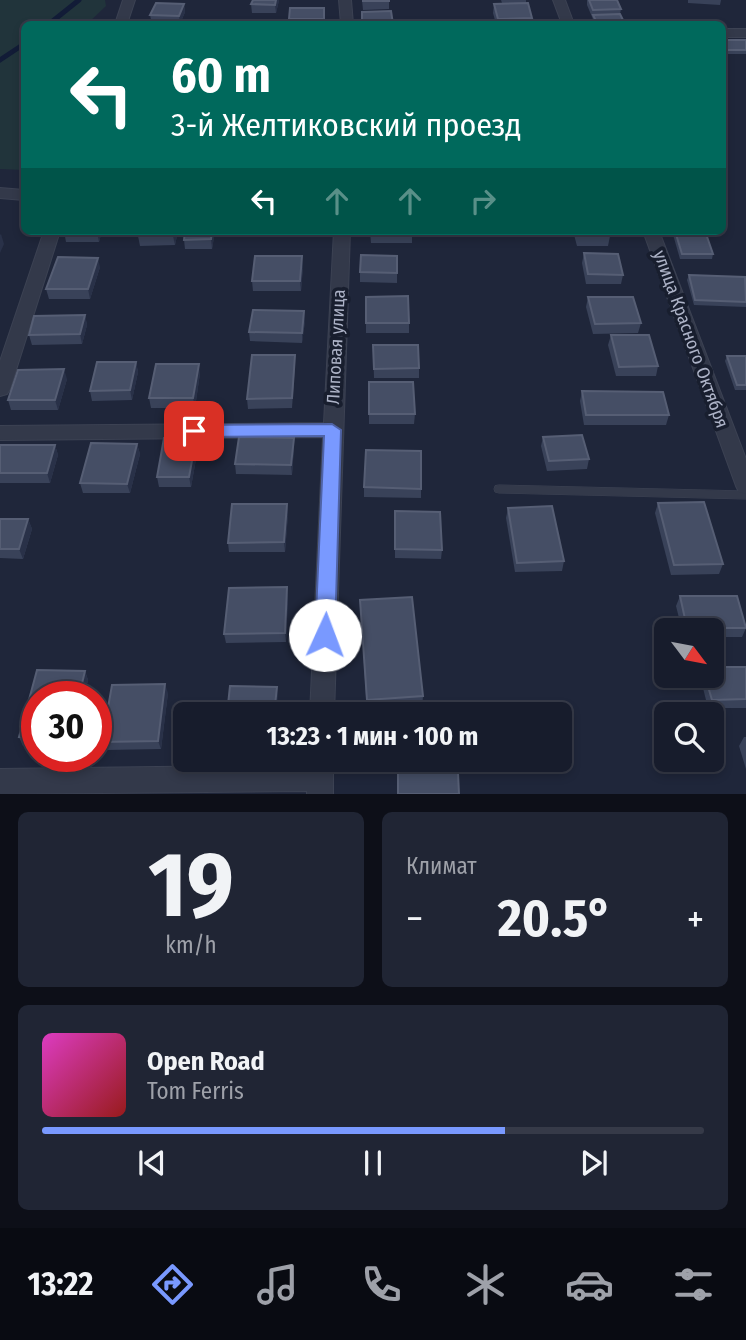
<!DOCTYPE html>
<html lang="ru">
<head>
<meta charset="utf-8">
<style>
  body { margin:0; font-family:"Fira Sans Condensed",sans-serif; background:#202534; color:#f1f3f6; height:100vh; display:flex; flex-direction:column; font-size:26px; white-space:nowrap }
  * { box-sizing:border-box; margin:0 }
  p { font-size:23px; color:#9ea1a9 }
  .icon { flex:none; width:38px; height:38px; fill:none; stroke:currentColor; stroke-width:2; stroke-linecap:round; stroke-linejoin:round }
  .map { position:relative; height:794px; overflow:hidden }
  .side { display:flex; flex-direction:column; gap:18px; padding:18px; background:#0d0f18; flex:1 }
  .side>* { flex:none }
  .hud { position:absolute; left:21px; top:21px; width:705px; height:214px; border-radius:10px; box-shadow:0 4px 10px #0003,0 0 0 2px #363a48; background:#00695c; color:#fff; overflow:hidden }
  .needle { width:46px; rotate:122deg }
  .controls { position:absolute; left:654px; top:618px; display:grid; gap:14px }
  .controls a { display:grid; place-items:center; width:70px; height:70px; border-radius:10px; background:#171c2c; box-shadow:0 4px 10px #0003,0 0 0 2px #363a48; font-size:35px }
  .speed { position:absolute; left:21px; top:681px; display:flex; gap:14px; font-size:35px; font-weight:700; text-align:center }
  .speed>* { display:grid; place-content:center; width:91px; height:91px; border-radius:50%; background:#171c2c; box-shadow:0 4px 10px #0003,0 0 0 2px #363a48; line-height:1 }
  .speed .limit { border:10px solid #d22; background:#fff; color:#111 }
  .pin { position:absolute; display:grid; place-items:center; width:60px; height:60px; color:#fff; margin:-30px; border-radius:14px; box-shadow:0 4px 10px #0006 }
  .me { position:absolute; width:77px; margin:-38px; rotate:2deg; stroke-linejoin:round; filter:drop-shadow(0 0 5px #0008) }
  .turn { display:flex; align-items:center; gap:24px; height:147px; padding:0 35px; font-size:32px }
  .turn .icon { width:91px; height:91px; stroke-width:2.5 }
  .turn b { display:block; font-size:49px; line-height:60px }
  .lanes { display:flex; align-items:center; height:66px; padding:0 35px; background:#0003; justify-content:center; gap:35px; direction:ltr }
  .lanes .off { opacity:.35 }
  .big { font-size:52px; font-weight:700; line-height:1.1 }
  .side .card { flex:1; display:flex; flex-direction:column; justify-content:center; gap:10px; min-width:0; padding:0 24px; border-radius:10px; background:#202534 }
  .side .dial { align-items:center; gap:0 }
  .dial b { font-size:91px; line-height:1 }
  .song { display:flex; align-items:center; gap:21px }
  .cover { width:84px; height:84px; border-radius:10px; background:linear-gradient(135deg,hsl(310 70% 55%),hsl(0 70% 35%)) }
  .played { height:7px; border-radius:4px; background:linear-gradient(90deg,#7999ff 70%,#363a48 70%) }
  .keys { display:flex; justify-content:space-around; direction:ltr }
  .heat { display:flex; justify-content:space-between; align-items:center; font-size:38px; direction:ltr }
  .side .tiles { flex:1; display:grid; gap:18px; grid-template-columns:1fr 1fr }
  .card:last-child { grid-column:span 2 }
  .trip { position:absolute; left:173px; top:702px; width:399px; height:70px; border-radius:10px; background:#171c2c; box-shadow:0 4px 10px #0003,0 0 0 2px #363a48; font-weight:700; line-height:70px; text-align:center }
  .menu { display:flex; height:112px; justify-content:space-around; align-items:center; background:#090b12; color:#9ea1a9 }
  .menu .icon { width:49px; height:49px }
  .menu .active { color:#7999ff }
  .menu b { font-size:32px; color:#f1f3f6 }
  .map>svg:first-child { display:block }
</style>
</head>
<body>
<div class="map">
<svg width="746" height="794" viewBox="0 0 746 794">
  <rect width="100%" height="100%" fill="#1f263a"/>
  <path fill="#21343b" d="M0,0H105L106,6L87,24H24V170L0,169Z"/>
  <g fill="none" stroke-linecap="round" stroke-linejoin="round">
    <g stroke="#121c37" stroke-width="5">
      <path d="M49,24L79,0"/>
      <path d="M0,60L24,44"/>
    </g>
    <g stroke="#3c4253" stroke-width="1">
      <path id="service" d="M499,485L746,491V499L499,493L495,492L494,489L495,486Z"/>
    </g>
    <g stroke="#3c4253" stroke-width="2">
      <g id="minor">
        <path d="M123,0H135L127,24H115Z"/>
        <path d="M339,0H351L353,24H341Z"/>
        <path d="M553,0H565L574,24H562Z"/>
        <rect x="723" y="29" width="23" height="8"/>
        <path d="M0,188L24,190V200L0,198Z"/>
        <path d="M44,231H60L10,389L7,394L0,396V361Z"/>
        <path d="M334,231H350L334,714H310L323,437L0,440V426L324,423Z"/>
        <path d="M643,231H659L746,459V494L739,492L736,486Z"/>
        <path d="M307,760H333V794H307V791L0,794V769L307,765Z"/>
      </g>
    </g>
    <use href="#service" fill="#33394a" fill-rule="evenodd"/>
    <use href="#minor" fill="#33394a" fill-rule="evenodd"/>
  </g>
  <g fill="#394259">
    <path d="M253,0H279L276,13H252L251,4Z"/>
    <path d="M362,0H389V9L363,10Z"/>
    <path d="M501,0H526V3H502Z"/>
    <path d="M587,0H617L621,9L620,14L623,20L622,24H595L587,5Z"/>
    <path d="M688,0H721L720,5L688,3Z"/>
    <path d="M184,4L185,12L180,24H152L150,15Z"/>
    <path d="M494,4L532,18V24H496L493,13Z"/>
    <path d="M324,8V24H289V19Z"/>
    <rect x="723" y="40" width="23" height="14"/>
    <path d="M64,231H102L99,242H66Z"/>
    <path d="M139,231H178L175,245L140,246L138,236Z"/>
    <path d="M215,231L212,249H185L184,240Z"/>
    <path d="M370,231H412V243H371Z"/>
    <path d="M573,231H608L610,236L608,246H577Z"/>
    <path d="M672,231H705L713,254L712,259H680Z"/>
    <path d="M584,253L623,275L621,284H586L582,263Z"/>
    <path d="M397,256V283L360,282V272Z"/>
    <path d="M303,266L301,291H253L252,281Z"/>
    <path d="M100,267L90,299H49L46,289Z"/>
    <path d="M689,275L746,279V307L694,305L687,280Z"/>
    <path d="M366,297L409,323V333H366Z"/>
    <path d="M588,297L641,323L638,333L593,334L586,307Z"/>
    <path d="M85,315L87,325L82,344L32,345L29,335Z"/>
    <path d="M305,321L302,343L250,341L249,332Z"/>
    <path d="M611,335L658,366L656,376H616L608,345Z"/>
    <path d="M373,345L419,368V378H374Z"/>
    <path d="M295,355V365L292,408L248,409L247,399Z"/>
    <path d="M727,356H746V390H735L725,361Z"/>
    <path d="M136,362L138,372L132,400L92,401L90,391Z"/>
    <path d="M200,373L195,408H151L149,398Z"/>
    <path d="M67,379L58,410H11L8,400Z"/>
    <path d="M369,382L415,414L414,424H369Z"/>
    <path d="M582,391L669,415L666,425H584L580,401Z"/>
    <path d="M543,437L589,459L587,469L547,471L541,446Z"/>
    <path d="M294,438V447L292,475L236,474L235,464Z"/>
    <path d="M196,439L198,448L191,487H159L157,477Z"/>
    <path d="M137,444L140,454L130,493H83L80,483Z"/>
    <path d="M0,445H55L58,455L50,483H0Z"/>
    <path d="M364,487L421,489V498L364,497Z"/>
    <path d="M658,503L723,564L719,574L671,575L655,513Z"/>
    <path d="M287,504L288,514L285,552H229L228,543Z"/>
    <path d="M508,508L564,561L562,571L515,572L506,518Z"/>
    <path d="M395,511L442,550L441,559L395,558Z"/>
    <path d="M0,519H28L32,529L23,559L0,558Z"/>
    <path d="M680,596L746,628L742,637H712V630H682L676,606Z"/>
    <path d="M288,597L286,642L226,643L224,634Z"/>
    <path d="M360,600L423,696L422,709L367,713Z"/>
    <path d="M746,667V708H708L700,676H712Z"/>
    <path d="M37,670L85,671L88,680L84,696H37V746H23L19,737Z"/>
    <path d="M168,693L161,749L106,750L102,742Z"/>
    <path d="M744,737H746V769L739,746Z"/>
  </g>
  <g fill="#293148">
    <path d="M276,0H279V1L276,13L275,5Z"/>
    <path d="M184,4L185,12L180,24L179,16Z"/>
    <path d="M97,231H102L99,242L97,232Z"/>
    <path d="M174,231H178L175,245L173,236Z"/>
    <path d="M212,231H215L212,249L211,239Z"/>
    <path d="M1,234L4,244L0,253V235Z"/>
    <path d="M302,256L303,266L301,291L300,281Z"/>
    <path d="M98,258L100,267L90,299L88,289Z"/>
    <path d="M304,311L305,321L302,343V333Z"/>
    <path d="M85,315L87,325L82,344L80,334Z"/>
    <path d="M136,362L138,372L132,400L130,390Z"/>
    <path d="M199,364L200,373L195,408L193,398Z"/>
    <path d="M64,369L67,379L58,410L55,400Z"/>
    <path d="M294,438V447L292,475L291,465Z"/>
    <path d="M196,439L198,448L191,487L189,477Z"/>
    <path d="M137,444L140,454L130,493L127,484Z"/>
    <path d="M55,445L58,455L50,483L47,473Z"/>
    <path d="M287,504L288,514L285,552L284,542Z"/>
    <path d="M28,519L32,529L23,559L19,549Z"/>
    <path d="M287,587L288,597L286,642L285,633Z"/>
    <path d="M85,671L88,680L84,696H79Z"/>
    <path d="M165,684L168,693L161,749L158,741Z"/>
    <path d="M277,687L278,696L276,714H274Z"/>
  </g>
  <g fill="#454e65" stroke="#565e74" stroke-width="2">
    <path d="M253,0H276L275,5L251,4Z"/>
    <rect x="363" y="0" width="26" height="1"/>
    <path d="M589,0H617L621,9L593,10Z"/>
    <path d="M156,3L184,4L179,16L150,15Z"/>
    <path d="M528,3L532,18L498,19L494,4Z"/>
    <path d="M290,8H324V19H289Z"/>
    <path d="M391,11L393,24H362V12Z"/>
    <path d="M620,14L623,20L596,21L593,15Z"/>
    <rect x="723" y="40" width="23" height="10"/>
    <path d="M64,231H97V232H63Z"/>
    <path d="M139,231H174L173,236H138Z"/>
    <path d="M185,231H212L211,239L184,240Z"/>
    <rect x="371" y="231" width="41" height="2"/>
    <path d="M577,231H608L610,236H579Z"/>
    <path d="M675,231H705L713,254H682Z"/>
    <path d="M584,253L618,254L623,275L588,274Z"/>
    <path d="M361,255L397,256V273L360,272Z"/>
    <path d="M255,256H302L300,281H252Z"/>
    <path d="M58,257L98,258L88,289H46Z"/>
    <path d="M689,275L745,277L746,302L695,300Z"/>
    <path d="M408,296L409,323H366V297Z"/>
    <path d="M588,297H633L641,323L595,324Z"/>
    <path d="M253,310L304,311L302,333L249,332Z"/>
    <path d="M85,315L80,334L29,335L34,316Z"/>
    <path d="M611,335H649L658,366L619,367Z"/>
    <path d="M373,345H418L419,368L374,369Z"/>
    <path d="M252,355H295L292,398L247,399Z"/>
    <path d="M727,356H746V385H737Z"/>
    <path d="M97,362H136L130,390L90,391Z"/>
    <path d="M156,364H199L193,398H149Z"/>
    <path d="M64,369L55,400H8L18,370Z"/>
    <path d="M369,382H413L415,414H369Z"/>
    <path d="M582,391L663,392L669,415H586Z"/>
    <path d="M582,435L589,459L549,461L543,437Z"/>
    <path d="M239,437L294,438L291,465L235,464Z"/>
    <path d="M164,438L196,439L189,477H157Z"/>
    <path d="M91,443L137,444L127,484L80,483Z"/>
    <path d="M0,445H55L47,473H0Z"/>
    <path d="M366,450L421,451V489L364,487Z"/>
    <path d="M704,502L723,564L674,565L658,503Z"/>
    <path d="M232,504H287L284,542L228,543Z"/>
    <path d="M552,506L564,561L517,563L508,508Z"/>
    <path d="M395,511L440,512L442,550L395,549Z"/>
    <path d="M0,519H28L19,549H0Z"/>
    <path d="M287,587L285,633L224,634L229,588Z"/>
    <path d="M680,596H737L746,628H687Z"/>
    <path d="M412,597L423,696L367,700L360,600Z"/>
    <path d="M712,667H746V699L712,700L705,676H712Z"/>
    <path d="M37,670L85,671L79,696H37V738L19,737Z"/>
    <path d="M165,684L158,741L102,742L112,685Z"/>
    <path d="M230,686L277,687L274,714H227Z"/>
    <path d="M398,772L458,773L459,794H398Z"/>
  </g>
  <path fill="#7999ff" stroke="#4f63a6" stroke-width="2" d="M332,424L341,430L335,635L332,641L325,644L318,641L315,635L324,436L194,437L186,431L194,425Z"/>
  <g text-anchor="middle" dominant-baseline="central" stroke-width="7" stroke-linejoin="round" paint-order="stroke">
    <g font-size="18" fill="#adb3c7" stroke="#181e2e">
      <text transform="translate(691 339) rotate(70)">улица Красного Октября</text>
      <text transform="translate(336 347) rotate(-87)">Липовая улица</text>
    </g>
  </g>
</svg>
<div class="controls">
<a><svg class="needle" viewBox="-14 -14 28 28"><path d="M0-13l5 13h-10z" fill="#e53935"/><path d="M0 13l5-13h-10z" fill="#9ea1a9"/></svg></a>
<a><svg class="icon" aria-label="search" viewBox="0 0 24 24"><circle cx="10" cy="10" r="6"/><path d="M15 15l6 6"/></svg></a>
</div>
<div class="speed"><div class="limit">30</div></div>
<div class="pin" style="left:194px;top:431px;background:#d93025"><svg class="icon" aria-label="arrive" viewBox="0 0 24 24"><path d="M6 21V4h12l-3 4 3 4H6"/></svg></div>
<svg class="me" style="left:325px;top:635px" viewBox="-20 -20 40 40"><circle r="19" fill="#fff"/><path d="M0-13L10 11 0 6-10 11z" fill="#7999ff"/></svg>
<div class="trip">13:23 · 1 мин · 100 m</div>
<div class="hud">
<div class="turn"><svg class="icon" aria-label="left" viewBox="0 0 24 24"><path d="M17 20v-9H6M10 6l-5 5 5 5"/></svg><div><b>60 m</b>3-й Желтиковский проезд</div></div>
<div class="lanes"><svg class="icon" aria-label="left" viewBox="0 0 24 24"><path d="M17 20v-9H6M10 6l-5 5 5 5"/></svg><svg class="icon off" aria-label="ahead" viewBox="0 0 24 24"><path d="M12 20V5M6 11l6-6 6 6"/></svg><svg class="icon off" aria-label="ahead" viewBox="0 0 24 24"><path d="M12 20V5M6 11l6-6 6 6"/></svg><svg class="icon off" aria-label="right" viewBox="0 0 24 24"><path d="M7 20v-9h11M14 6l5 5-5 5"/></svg></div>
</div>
</div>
<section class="side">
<div class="tiles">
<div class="card dial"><b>19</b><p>km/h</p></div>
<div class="card"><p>Климат</p>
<div class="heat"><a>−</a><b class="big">20.5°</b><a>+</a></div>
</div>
<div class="card">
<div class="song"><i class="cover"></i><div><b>Open Road</b><p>Tom Ferris</p></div></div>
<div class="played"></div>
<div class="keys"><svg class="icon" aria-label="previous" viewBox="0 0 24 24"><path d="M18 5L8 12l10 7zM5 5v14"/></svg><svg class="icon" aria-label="pause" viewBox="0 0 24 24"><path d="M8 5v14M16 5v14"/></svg><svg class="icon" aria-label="next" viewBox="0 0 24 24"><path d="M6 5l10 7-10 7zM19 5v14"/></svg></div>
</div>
</div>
</section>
<nav class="menu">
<b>13:22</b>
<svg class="icon active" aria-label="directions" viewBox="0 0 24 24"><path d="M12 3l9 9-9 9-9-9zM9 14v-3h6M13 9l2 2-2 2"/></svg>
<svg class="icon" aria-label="music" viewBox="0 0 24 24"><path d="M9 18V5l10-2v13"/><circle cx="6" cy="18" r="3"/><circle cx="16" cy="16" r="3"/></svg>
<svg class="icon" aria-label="phone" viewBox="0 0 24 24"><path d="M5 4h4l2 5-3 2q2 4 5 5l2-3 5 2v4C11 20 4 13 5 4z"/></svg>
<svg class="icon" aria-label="climate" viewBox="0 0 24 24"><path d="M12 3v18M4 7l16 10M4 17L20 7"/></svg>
<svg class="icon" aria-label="car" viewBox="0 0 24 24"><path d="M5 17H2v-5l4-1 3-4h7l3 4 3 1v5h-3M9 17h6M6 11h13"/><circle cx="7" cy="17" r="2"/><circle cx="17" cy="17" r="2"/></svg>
<svg class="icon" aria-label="filters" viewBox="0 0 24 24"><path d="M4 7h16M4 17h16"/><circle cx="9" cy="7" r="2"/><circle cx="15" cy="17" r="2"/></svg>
</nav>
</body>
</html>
